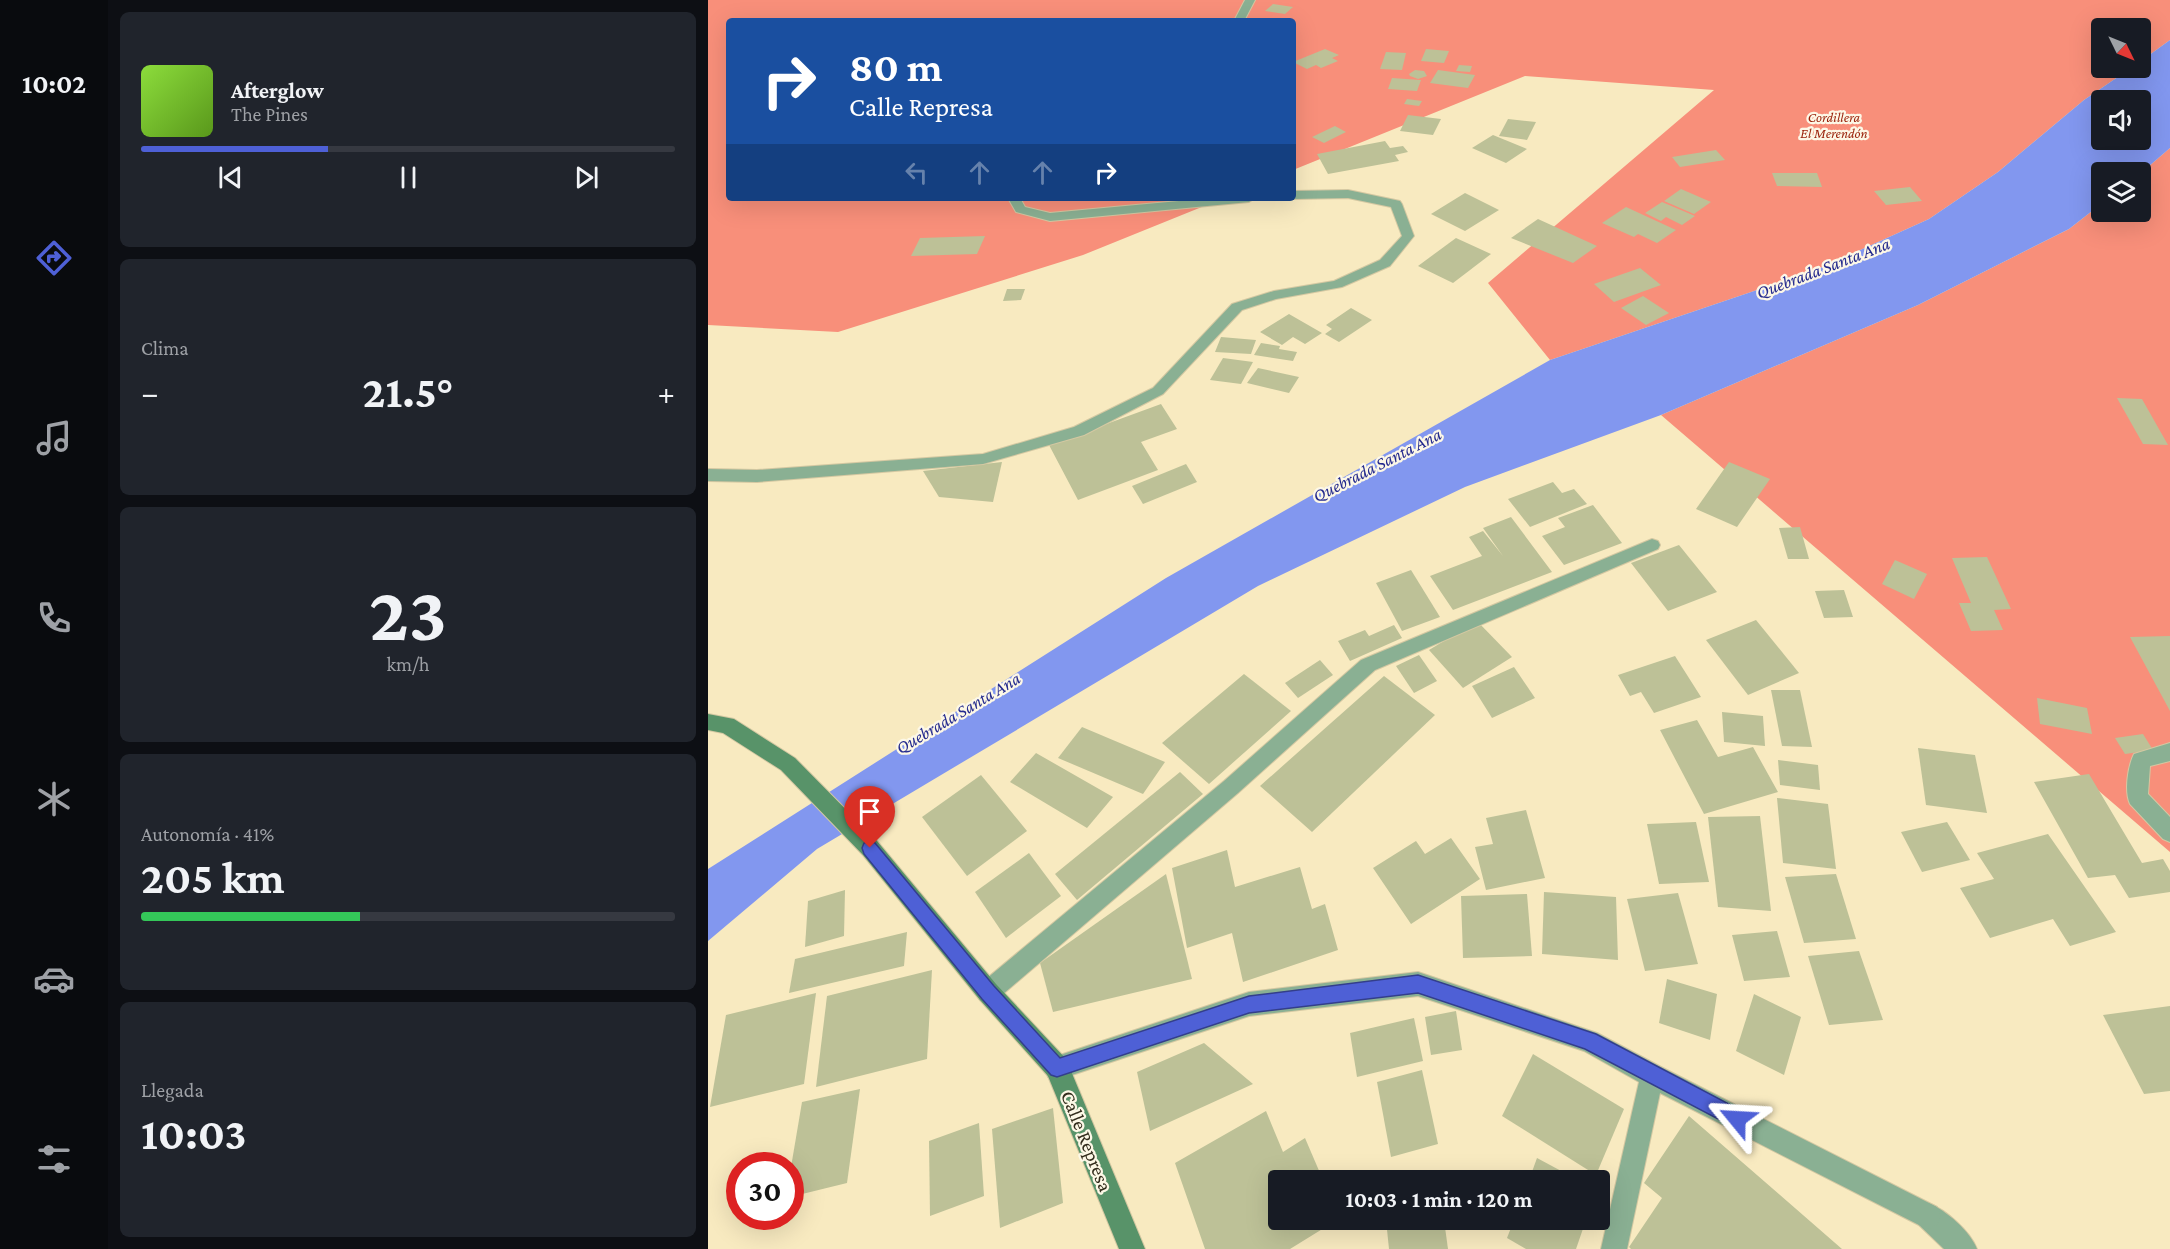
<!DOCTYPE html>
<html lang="es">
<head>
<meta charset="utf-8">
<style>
  body { margin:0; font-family:"Crimson Pro",serif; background:#20242c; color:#f1f3f6; height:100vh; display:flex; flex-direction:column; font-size:22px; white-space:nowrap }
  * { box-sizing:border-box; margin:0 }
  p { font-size:20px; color:#9ea1a6 }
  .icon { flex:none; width:33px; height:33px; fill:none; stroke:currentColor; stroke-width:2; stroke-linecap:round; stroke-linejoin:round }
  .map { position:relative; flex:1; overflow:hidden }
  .drawer { display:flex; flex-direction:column; gap:12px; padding:12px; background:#0d0f14; width:600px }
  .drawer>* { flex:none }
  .guide { position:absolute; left:18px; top:18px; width:570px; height:183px; border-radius:6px; box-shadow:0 6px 24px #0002; background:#1a4fa0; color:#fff; overflow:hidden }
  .needle { width:39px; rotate:133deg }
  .fabs { position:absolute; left:1383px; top:18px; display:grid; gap:12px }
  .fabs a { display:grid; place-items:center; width:60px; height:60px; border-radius:6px; background:#171b24; box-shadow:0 6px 24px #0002; font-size:30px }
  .speed { position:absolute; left:18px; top:1152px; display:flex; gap:12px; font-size:30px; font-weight:700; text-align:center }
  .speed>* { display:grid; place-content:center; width:78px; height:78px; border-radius:50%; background:#171b24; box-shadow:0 6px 24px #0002; line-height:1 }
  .speed .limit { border:9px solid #d22; background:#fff; color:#111 }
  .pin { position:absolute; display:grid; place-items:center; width:51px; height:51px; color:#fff; margin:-62px -26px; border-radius:50% 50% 50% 0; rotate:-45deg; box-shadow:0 0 6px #0007 }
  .pin .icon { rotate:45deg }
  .me { position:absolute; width:66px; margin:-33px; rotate:297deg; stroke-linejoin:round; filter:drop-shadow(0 0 4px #0008) }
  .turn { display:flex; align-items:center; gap:21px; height:126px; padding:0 24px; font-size:27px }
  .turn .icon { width:78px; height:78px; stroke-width:2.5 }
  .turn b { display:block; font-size:42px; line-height:51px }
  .lanes { display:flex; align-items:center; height:57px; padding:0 24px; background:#0003; justify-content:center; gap:30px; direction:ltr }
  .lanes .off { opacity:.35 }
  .big { font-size:45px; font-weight:700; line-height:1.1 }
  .drawer .card { flex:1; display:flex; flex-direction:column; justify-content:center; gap:9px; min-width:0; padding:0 21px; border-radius:9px; background:#20242c }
  .drawer .dial { align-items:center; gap:0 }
  .dial b { font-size:78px; line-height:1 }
  .song { display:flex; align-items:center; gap:18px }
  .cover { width:72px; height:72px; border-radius:9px; background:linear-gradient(135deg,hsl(90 70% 55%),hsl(90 70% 35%)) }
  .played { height:6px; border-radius:3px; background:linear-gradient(90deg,#4e60d6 35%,#363941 35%) }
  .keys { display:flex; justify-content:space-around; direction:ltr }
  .heat { display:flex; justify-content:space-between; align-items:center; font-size:33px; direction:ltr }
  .charge { height:9px; border-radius:4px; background:linear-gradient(90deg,#34c759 41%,#363941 0) }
  .trip { position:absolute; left:560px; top:1170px; width:342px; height:60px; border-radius:6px; background:#171b24; box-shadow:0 6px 24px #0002; font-weight:700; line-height:60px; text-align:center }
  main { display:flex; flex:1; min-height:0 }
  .tab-bar { display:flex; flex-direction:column; width:108px; justify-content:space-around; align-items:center; background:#090b0e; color:#9ea1a6 }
  .tab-bar .icon { width:42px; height:42px }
  .tab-bar .selected { color:#4e60d6 }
  .tab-bar b { font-size:27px; color:#f1f3f6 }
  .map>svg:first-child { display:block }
</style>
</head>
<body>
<main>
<nav class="tab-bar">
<b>10:02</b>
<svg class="icon selected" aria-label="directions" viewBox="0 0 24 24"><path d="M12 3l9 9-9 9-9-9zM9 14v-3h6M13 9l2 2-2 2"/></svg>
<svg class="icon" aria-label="music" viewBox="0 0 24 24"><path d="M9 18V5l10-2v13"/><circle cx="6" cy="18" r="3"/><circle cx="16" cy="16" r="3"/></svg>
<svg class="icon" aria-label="phone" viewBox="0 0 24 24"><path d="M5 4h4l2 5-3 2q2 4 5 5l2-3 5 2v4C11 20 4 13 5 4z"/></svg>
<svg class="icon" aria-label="climate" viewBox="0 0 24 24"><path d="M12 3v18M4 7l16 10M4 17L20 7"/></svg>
<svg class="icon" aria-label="car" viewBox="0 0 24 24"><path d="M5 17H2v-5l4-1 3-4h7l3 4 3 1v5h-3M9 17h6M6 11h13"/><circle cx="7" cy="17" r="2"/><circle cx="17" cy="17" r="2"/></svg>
<svg class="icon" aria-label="filters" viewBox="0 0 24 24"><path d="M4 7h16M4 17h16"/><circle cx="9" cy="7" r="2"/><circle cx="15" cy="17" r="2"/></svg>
</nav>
<section class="drawer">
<div class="card">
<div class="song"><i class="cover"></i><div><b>Afterglow</b><p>The Pines</p></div></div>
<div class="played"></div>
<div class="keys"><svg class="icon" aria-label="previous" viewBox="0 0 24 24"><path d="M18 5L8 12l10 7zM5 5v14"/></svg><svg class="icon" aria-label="pause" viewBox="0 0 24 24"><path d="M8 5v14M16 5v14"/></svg><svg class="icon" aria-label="next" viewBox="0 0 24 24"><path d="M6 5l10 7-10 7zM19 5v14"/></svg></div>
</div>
<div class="card"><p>Clima</p>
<div class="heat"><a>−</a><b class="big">21.5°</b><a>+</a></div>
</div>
<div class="card dial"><b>23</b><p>km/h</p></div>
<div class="card"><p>Autonomía · 41%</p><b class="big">205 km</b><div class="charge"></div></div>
<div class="card"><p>Llegada</p><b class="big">10:03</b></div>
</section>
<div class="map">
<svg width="1462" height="1249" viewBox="0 0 1462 1249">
  <rect width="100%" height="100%" fill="#f8eac0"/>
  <g fill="#f88f7a">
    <path d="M0,0H1462V40L1433,61L1432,28H1394V68H1423L1376,100L1290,172L1221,219L1108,270L842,360L780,283L1006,90L817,76L585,170V21H21V198H516L375,255L130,332L0,325Z"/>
    <path d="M1462,148V852L953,415L1210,305L1361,229L1393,204L1394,212H1432L1433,173Z"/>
  </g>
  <path fill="#8297ef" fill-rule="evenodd" d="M1462,40V148L1433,173L1394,172L1393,204L1361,229L1210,305L953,415L757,487L550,586L109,849L0,941V869L458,578L842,360L1108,270L1221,219L1290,172L1376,100L1423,68H1432L1433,61ZM1394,100H1432V140H1394Z"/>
  <g fill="#bdc197">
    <path d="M565,4L585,7L577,14L557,11Z"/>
    <path d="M617,49L631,55L624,58L630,61L613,68L608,65L599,69L585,62Z"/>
    <path d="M718,49L741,51L736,63L713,61Z"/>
    <path d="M678,52L698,53L694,70L672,69Z"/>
    <path d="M751,65L764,66L762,72L748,71Z"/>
    <path d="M707,70L716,71L719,76L710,79L702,76L701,74Z"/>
    <path d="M730,70L767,75L760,88L722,83Z"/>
    <path d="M684,78L713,80L709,91L680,89Z"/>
    <path d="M699,99L714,101L711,106L696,104Z"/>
    <path d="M700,115L733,119L725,135L692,131Z"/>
    <path d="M800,119L828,122L819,140L791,136Z"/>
    <path d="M627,126L638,132L616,143L604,137Z"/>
    <path d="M785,135L819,149L798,163L764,148Z"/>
    <path d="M677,141L682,148L695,146L700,152L687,155L691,161L620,174L609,154Z"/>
    <path d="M1008,150L1017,160L972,167L964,157Z"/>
    <path d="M1064,173H1109L1114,187L1069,186Z"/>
    <path d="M1202,187L1214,201L1178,205L1166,191Z"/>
    <path d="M973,189L1003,202L986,214L956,201Z"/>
    <path d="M757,193L791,210L757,231L723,214Z"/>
    <path d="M954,202L987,216L974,225L958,217L953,221L937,213Z"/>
    <path d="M918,207L968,230L949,243L930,234L926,237L894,223Z"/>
    <path d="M830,219L889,246L865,263L803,238Z"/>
    <path d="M277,236L269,254L203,256L212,238Z"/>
    <path d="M748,238L783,254L745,283L710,266Z"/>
    <path d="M932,268L953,285L906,302L886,284Z"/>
    <path d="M299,289H317L313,300L295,301Z"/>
    <path d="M935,296L961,313L938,325L913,308Z"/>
    <path d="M643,308L664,320L631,342L617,334L624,329L618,325Z"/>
    <path d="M581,314L614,333L597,344L585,337L574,345L552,332Z"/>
    <path d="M513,337L548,340L543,354L507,352Z"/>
    <path d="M553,343L572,346L571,349L589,352L585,361L546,355Z"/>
    <path d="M515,358L545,362L533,384L502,380Z"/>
    <path d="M550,368L591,377L581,393L539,383Z"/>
    <path d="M1409,398L1434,399L1460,445L1435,444Z"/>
    <path d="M453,404L469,429L433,442L450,470L370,500L341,445Z"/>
    <path d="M294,462L285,502L231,497L215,471Z"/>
    <path d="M1021,462L1062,479L1029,527L988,509Z"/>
    <path d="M478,464L489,482L435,504L424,486Z"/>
    <path d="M845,482L854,493L866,489L879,504L822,527L800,499Z"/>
    <path d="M885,505L914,543L856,565L834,536L857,527L850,518Z"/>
    <path d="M803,517L844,572L745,610L722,576L774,556L761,537L775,531L795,556L775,528Z"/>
    <path d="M1092,527L1101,559H1080L1071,528Z"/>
    <path d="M971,545L1009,592L960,611L923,563Z"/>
    <path d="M1279,557L1303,609L1286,610L1295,630L1263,631L1251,603H1263L1244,558Z"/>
    <path d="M1187,560L1219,574L1206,599L1174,584Z"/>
    <path d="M703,570L732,617L694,631L668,583Z"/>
    <path d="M1136,590L1145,617L1116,618L1107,591Z"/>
    <path d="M1048,620L1091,673L1040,695L998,640Z"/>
    <path d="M769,621L804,657L755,688L721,650Z"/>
    <path d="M686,625L694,638L642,661L630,641L657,630L661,636Z"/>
    <path d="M1462,636V711L1422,637Z"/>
    <path d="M711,655L729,681L706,693L688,666Z"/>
    <path d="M967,656L993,697L946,713L933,692L922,696L910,675Z"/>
    <path d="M612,660L625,675L590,698L577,683Z"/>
    <path d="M806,667L827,698L784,718L764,686Z"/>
    <path d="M536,674L583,711L501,784L454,743Z"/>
    <path d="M676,676L727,715L604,832L552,786Z"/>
    <path d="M1063,690H1092L1104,747L1074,746Z"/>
    <path d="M1329,698L1379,708L1384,734L1332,724Z"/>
    <path d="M1014,712L1055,716L1057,746L1016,742Z"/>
    <path d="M989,720L1010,757L1045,747L1070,792L996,814L952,730Z"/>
    <path d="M374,727L457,762L435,794L350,758Z"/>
    <path d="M1435,734L1445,750L1417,754L1407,738Z"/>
    <path d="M1210,748L1267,755L1279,813L1218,805Z"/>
    <path d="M328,753L405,797L379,828L302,782Z"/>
    <path d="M1070,760L1110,765L1112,790L1072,785Z"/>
    <path d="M472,772L495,794L369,900L347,874Z"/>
    <path d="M1381,774L1434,863L1455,859L1462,871V892L1421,898L1407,875L1380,878L1326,782Z"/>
    <path d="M273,775L319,831L259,876L214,817Z"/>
    <path d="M1069,798L1120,804L1128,869L1075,863Z"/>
    <path d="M818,810L837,878L778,890L767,847L785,844L778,818Z"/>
    <path d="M1052,816L1063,911L1010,907L1000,817Z"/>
    <path d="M988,822L1001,882L951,884L939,824Z"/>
    <path d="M1239,822L1262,860L1214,872L1193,832Z"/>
    <path d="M1340,834L1408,932L1362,946L1345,919L1282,938L1252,888L1286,879L1269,853Z"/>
    <path d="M743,838L772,879L703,924L665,868L708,841L717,854Z"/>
    <path d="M519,850L527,887L592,867L604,909L617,904L630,950L535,982L524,933L479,948L464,868Z"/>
    <path d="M321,853L353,896L298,938L267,892Z"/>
    <path d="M458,874L484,979L345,1012L332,963Z"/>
    <path d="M1128,874L1148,939L1096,943L1077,877Z"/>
    <path d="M137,890L136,936L97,947L100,901Z"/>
    <path d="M836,892L908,897L910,960L834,954Z"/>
    <path d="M970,893L990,964L937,971L919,899Z"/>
    <path d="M819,894L824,956L755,958L753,896Z"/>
    <path d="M1069,931L1082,977L1036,981L1024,935Z"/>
    <path d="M199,932L196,966L81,993L87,959Z"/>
    <path d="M1151,951L1175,1020L1121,1025L1100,956Z"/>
    <path d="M224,970L219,1059L108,1087L119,996Z"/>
    <path d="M959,979L1009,994L1002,1040L951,1023Z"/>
    <path d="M108,993L96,1084L2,1107L18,1015Z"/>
    <path d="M1046,994L1093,1017L1076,1075L1028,1051Z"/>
    <path d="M1462,1006V1091L1436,1094L1395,1015Z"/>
    <path d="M748,1011L754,1050L723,1055L717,1017Z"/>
    <path d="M706,1018L715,1061L649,1077L642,1033Z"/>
    <path d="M496,1043L545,1084L442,1131L429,1072Z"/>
    <path d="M825,1054L916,1109L888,1175L794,1116Z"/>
    <path d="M714,1070L730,1144L683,1157L669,1082Z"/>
    <path d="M152,1089L139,1183L82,1197V1173L94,1102Z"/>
    <path d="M345,1108L355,1203L292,1228L284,1129Z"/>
    <path d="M558,1111L575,1152L597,1138L615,1180H570V1220H629L582,1249H497L467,1163Z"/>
    <path d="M981,1116L1134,1249H923L921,1247L954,1198L936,1183Z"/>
    <path d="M271,1123L276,1196L222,1216L221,1141Z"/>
    <path d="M829,1158L870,1180H821Z"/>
    <path d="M678,1220H736L740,1249H681Z"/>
    <path d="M806,1220H878L868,1249H818L799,1238Z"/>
  </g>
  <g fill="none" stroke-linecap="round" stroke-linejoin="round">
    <g stroke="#d4c8a2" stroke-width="2">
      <g id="lane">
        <path d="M1462,743V761L1442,766L1440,794L1462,817V842L1455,839L1422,804C1416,791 1420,766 1426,754Z"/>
        <path d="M1220,1203C1238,1210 1262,1231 1269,1249H1236L1211,1225L1207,1216L1211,1207Z"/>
      </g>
    </g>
    <g stroke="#d4c8a2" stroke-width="2">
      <g id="street">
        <path d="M537,0H547L536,21H526Z"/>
        <path d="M640,190L692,201L694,204L706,236L682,266L634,287L568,299L534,310L455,394L376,435L275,464L49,482L0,481V469L49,470L275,454L366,427L445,388L524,304L566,291L626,281L672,260L694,236L683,207L640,198L585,199L583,198H585V191Z"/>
        <path d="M300,198H312L317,207L342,213L503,198H547L541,202L342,221L308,212Z"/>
        <path d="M944,539L950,541L952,545L950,549L667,670L530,793L288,1000L280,1004L272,1000L268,992L272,984L516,781L653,660Z"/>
        <path d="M710,972L889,1033L953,1067L1229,1207L1233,1216L1229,1225L1220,1229L1211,1225L952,1093L919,1249H893L931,1082L876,1051L710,996L541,1016L349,1080L340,1077L337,1068L340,1059L541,992Z"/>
      </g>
    </g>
    <g stroke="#d4c8a2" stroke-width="2">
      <path id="secondary" d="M0,714L26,719L87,758L169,841L288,984L358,1059L437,1249H411L340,1076L272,1000L155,855L73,770L15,733L0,730Z"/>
    </g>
    <use href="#lane" fill="#8ab093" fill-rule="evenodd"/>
    <use href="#street" fill="#8ab093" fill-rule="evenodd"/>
    <use href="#secondary" fill="#589369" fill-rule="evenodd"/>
  </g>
  <path fill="#4e60d6" stroke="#333e8b" stroke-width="1.5" d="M162,841L167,843L286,986L352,1058L541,996L710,975L888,1034L1036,1112L1038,1119L1036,1126L1029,1129L877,1049L710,993L541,1013L349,1077L343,1075L274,999L156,854L154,848L156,843Z"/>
  <g text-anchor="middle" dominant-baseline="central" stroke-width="4.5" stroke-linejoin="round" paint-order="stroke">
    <g font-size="14" font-style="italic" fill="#991f08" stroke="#fdf8e7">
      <text x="1126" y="117">Cordillera<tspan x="1126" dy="16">El Merendón</tspan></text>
    </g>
    <g font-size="18" font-style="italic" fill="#252b8e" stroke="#fdf8e7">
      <text transform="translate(1115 268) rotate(-21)">Quebrada Santa Ana</text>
      <text transform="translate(669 465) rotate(-27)">Quebrada Santa Ana</text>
      <text transform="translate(250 713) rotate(-31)">Quebrada Santa Ana</text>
    </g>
    <g font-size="20" fill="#322c1c" stroke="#fdf8e7">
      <text transform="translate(379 1141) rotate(68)">Calle Represa</text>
    </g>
  </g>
</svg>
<div class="fabs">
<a><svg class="needle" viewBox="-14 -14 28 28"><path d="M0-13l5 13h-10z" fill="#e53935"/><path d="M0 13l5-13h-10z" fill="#9ea1a6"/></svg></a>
<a><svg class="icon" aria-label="sound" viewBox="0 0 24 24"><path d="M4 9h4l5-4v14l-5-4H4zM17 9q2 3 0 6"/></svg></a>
<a><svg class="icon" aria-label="layers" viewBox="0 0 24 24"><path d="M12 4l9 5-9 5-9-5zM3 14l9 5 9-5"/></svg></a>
</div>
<div class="speed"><div class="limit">30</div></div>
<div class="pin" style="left:162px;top:848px;background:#d93025"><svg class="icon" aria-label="arrive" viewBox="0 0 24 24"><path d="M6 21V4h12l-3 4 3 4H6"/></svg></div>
<svg class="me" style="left:1029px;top:1119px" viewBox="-20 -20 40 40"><path d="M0-17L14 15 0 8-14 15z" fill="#4e60d6" stroke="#fff" stroke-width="4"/></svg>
<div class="trip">10:03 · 1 min · 120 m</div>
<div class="guide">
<div class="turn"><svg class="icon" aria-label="right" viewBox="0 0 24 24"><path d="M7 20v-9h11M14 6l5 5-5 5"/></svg><div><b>80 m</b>Calle Represa</div></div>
<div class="lanes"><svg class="icon off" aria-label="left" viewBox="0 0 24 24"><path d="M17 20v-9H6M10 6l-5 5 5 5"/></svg><svg class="icon off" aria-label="ahead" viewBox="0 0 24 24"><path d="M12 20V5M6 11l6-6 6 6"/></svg><svg class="icon off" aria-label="ahead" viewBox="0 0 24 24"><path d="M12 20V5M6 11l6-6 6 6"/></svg><svg class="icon" aria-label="right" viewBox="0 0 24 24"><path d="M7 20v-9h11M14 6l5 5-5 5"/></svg></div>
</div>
</div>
</main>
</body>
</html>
